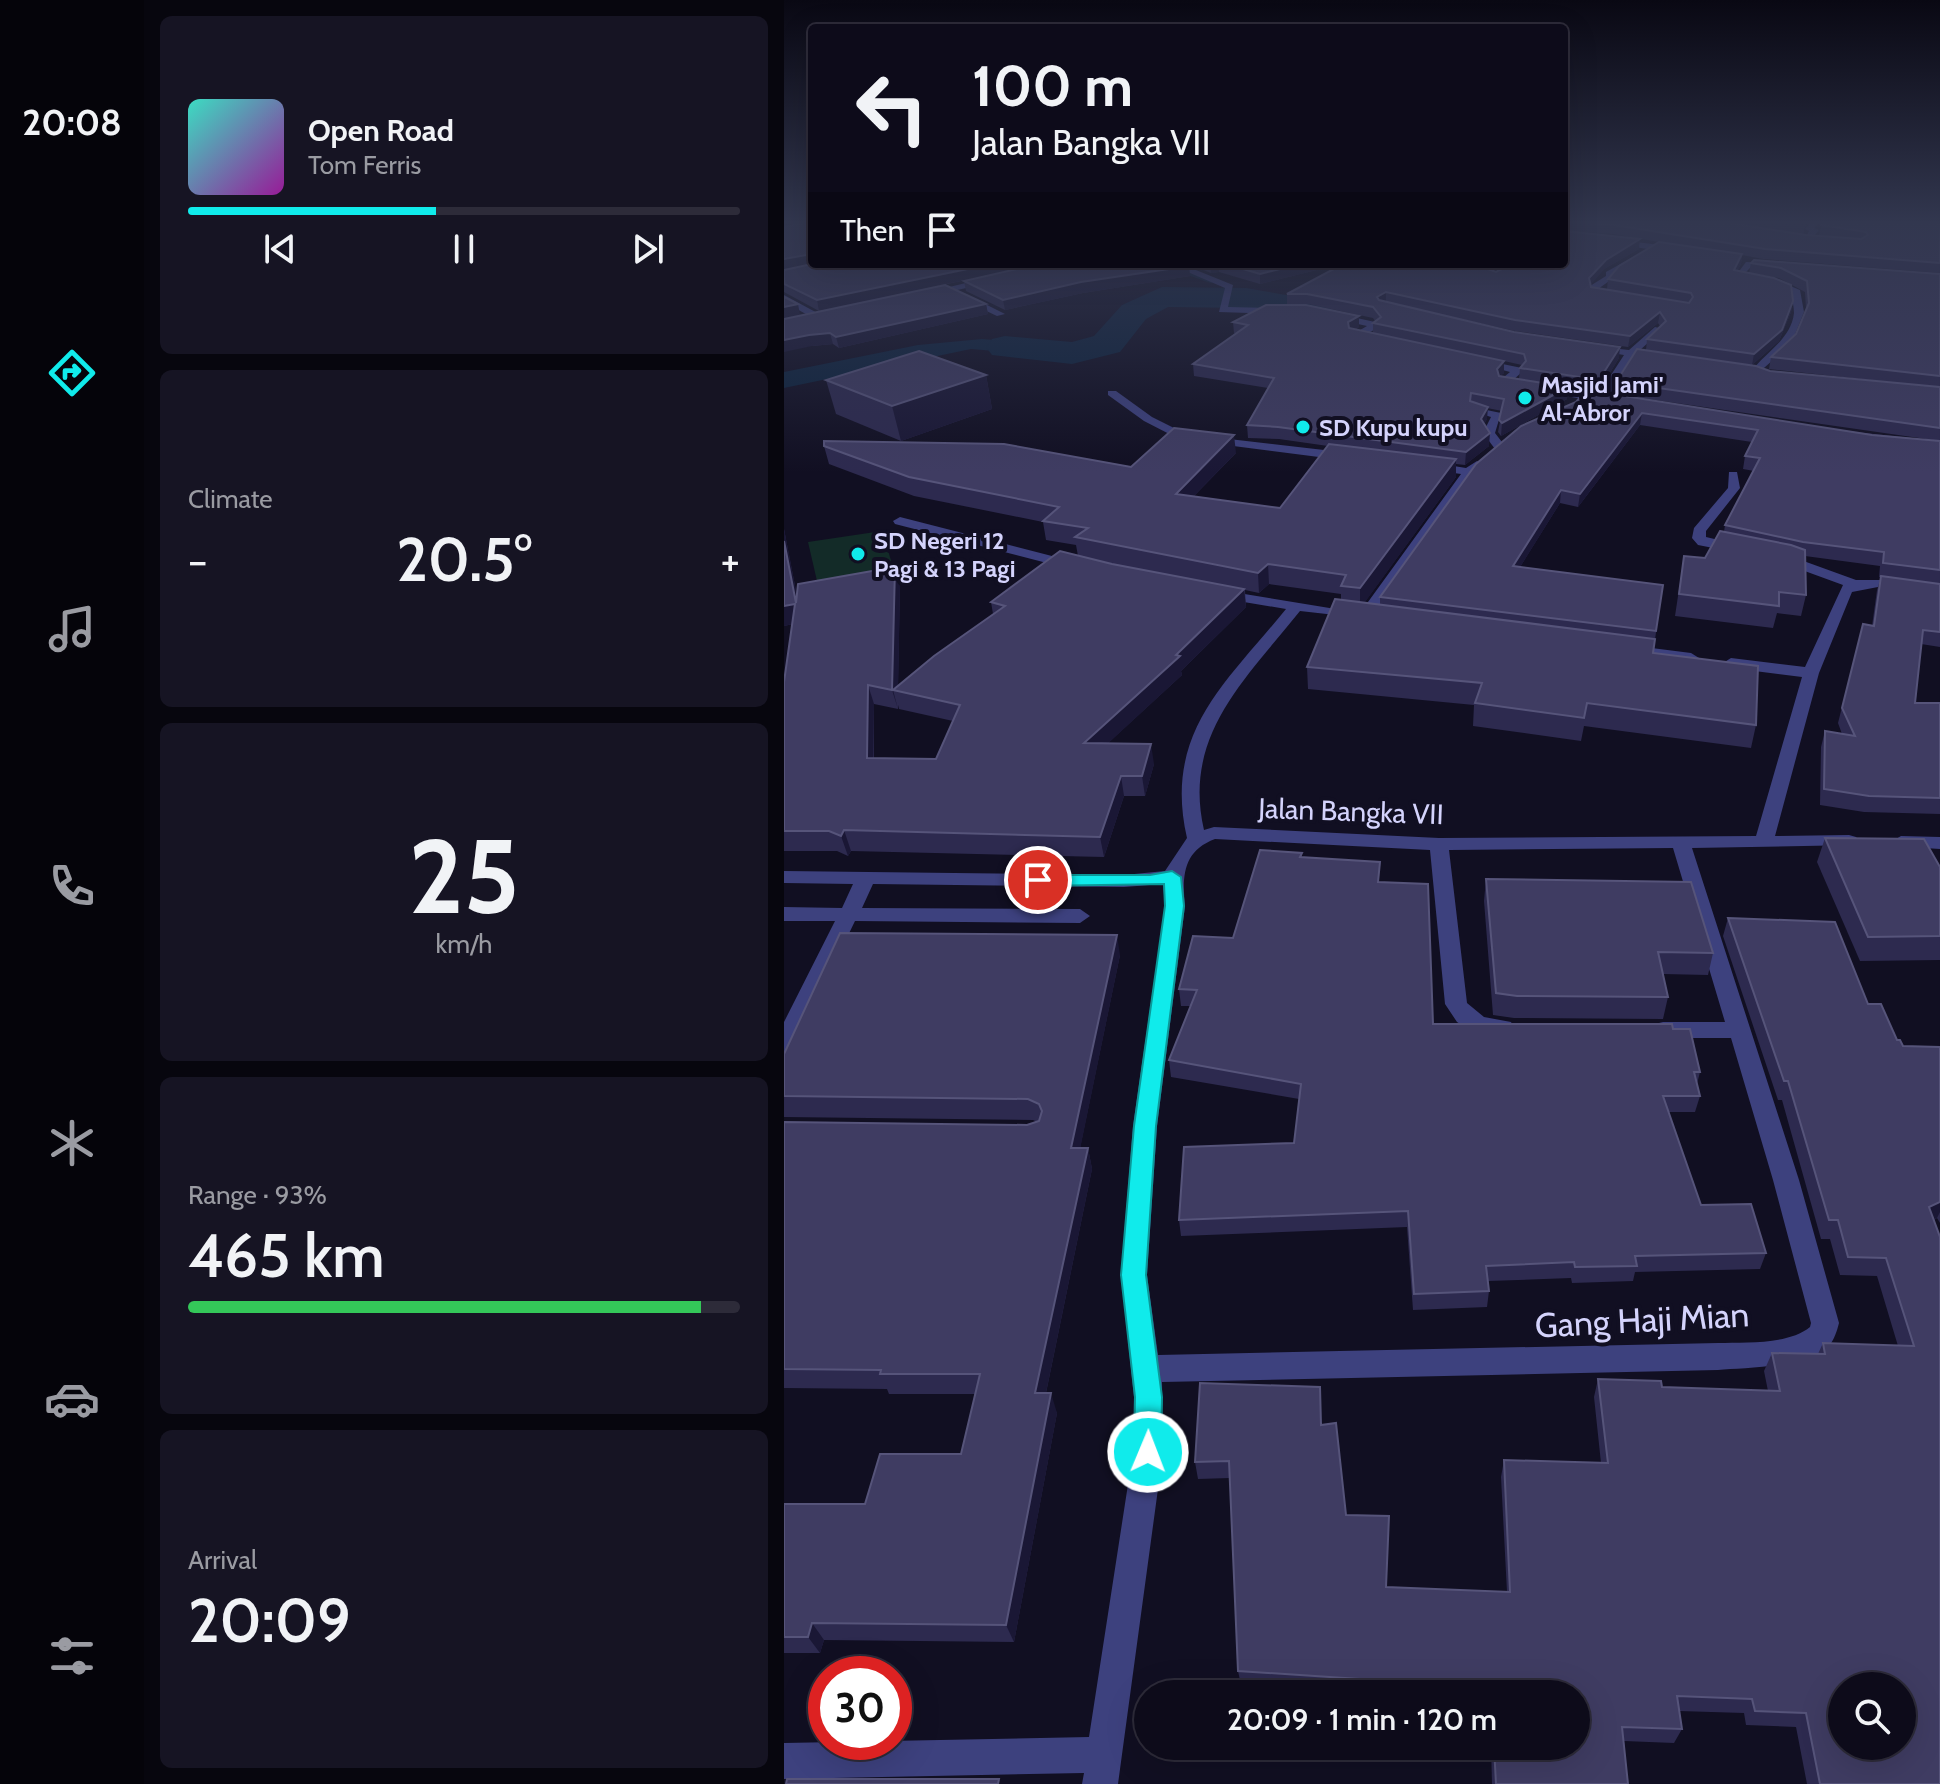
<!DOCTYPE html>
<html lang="en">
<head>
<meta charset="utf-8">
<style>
  body { margin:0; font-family:Cabin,sans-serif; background:#161423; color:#f1f3f6; height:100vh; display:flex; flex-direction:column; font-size:30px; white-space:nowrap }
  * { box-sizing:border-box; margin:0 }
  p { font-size:26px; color:#9a9ba2 }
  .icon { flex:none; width:44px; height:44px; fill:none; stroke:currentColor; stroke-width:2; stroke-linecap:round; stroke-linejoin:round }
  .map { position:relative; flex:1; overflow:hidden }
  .panel { display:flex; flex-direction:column; gap:16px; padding:16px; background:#07060e; width:640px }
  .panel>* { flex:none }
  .top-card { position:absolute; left:24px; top:24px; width:760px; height:244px; border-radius:8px; box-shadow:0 8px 32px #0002,0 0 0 2px #2d2b39; background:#0d0b1a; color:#f1f3f6; overflow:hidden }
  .fabs { position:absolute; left:1044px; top:1672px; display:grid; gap:16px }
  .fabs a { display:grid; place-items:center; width:88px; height:88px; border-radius:50%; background:#0d0b1a; box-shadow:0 8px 32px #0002,0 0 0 2px #2d2b39; font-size:40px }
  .speed { position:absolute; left:24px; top:1656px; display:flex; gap:16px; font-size:40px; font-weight:700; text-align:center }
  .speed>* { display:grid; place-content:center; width:104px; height:104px; border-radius:50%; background:#0d0b1a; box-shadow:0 8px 32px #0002,0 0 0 2px #2d2b39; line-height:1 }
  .speed .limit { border:12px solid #d22; background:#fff; color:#111 }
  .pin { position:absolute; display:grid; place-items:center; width:68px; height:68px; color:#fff; margin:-34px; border:4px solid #fff; border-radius:50%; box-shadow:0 2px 8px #0007 }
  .me { position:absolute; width:88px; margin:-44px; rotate:1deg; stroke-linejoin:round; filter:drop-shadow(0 0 6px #0008) }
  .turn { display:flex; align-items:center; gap:28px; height:168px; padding:0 32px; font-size:36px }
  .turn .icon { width:104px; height:104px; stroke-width:2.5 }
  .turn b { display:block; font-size:56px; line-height:68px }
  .then { display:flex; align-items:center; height:76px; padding:0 32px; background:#0003; gap:16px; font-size:30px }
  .big { font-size:60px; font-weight:600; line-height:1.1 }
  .panel .widget { flex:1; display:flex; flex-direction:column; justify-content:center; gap:12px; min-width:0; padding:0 28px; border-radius:12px; background:#161423 }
  .panel .dial { align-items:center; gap:0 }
  .dial b { font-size:104px; line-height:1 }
  .song { display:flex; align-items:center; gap:24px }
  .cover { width:96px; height:96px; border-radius:12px; background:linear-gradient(135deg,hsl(170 70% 55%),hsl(300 70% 35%)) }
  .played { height:8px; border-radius:4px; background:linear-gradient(90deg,#10ebeb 45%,#2d2b39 45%) }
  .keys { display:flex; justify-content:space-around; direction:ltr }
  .heat { display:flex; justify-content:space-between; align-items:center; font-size:44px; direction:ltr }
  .charge { height:12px; border-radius:6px; background:linear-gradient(90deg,#34c759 93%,#2d2b39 0) }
  .trip { position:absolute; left:350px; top:1680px; width:456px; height:80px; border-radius:40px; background:#0d0b1a; box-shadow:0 8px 32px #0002,0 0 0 2px #2d2b39; font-weight:600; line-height:80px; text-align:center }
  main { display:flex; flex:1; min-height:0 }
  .tab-bar { display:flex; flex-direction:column; width:144px; justify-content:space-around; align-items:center; background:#05040a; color:#9a9ba2 }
  .tab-bar .icon { width:56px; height:56px }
  .tab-bar .selected { color:#10ebeb }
  .tab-bar b { font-size:36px; color:#f1f3f6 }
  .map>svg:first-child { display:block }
</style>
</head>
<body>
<main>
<nav class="tab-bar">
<b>20:08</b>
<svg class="icon selected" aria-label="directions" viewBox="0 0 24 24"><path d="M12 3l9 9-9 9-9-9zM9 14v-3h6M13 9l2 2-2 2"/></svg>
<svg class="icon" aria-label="music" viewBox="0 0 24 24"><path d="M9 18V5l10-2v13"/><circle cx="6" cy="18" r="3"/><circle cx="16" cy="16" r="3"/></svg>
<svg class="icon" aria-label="phone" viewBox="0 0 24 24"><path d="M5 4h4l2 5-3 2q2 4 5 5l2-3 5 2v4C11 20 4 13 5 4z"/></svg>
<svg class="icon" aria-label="climate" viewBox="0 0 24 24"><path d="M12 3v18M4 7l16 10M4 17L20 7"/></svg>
<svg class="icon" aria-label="car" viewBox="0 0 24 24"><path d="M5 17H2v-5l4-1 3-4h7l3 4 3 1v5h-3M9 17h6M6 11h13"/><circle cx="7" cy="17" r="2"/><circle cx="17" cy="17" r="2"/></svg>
<svg class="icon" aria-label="filters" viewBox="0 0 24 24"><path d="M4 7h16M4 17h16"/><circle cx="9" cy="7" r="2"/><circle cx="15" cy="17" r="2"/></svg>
</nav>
<section class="panel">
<div class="widget">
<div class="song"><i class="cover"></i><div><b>Open Road</b><p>Tom Ferris</p></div></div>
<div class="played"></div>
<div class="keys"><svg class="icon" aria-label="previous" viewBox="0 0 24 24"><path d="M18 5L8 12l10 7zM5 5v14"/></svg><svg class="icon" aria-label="pause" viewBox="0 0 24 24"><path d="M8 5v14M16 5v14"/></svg><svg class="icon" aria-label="next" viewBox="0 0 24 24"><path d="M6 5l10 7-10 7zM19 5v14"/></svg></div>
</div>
<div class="widget"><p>Climate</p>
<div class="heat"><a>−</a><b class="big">20.5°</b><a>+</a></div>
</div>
<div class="widget dial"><b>25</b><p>km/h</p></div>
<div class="widget"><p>Range · 93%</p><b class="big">465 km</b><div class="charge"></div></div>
<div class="widget"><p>Arrival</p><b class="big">20:09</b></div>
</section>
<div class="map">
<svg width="1156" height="1784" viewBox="0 0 1156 1784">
  <rect width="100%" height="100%" fill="#110f22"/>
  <path fill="#132b28" d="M98,531L113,580L36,594L24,542Z"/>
  <path fill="#0d233d" d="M198,339C224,341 248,347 274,347C297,346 316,343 339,346L314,355L280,357L187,349L0,388V372L134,345Z"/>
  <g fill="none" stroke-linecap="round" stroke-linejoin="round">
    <path fill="#0d233d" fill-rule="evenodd" d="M374,264H382L431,282L426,283Z"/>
    <path fill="#0d233d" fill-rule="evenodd" d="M574,264H608L572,304L560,307L514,317L462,308L384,307L362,319L336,352L288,364L208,355L202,347L208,339L221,336L288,342L310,336L338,305L378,287L462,288L514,297L548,289Z"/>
    <g fill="#3d417e" fill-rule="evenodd">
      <path d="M1026,223H1034L1030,228L1035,230L1029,237L1046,239V243L1020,241L1025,231L1021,229Z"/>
      <path d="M780,233L892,247L896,250L892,253L780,237Z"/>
      <path d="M849,257L856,259L814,289L830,293V297L806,294V286L822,276V272Z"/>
      <path d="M962,262L996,263L993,268L967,267L959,275L994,281L1016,290L1020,312L1007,344L972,375L967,372C981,352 1007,340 1010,313C1010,307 1008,300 1008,293L989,285L950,278Z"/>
      <path d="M385,264H397L449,285L444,307L494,308L499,311L494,314L435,312L441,288Z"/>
      <path d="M207,277L210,282L141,297L136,294Z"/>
      <path d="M175,294H181L221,314L213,316L175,298Z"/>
      <path d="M0,295L37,315L39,317L31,319L0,302Z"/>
      <path d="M550,313L591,322L592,329L580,335L588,338V342L566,336L583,326L547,318Z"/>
      <path d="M871,327L879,329L855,351L880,357L875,360L850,357L825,397L830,400L824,403L715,385V381L726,372L689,362L694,359L738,368V372L728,381L814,395L840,355L808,350V346L845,350Z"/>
      <path d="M324,391H332L368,417L402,434L566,453L572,457L566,461L395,439L360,421L324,395Z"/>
      <path d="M688,407L717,413L711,433L721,446L719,449H711L699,433L707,417L688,411Z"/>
      <path d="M645,462L682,468L693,461L699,465L587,619L516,611C462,679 398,735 420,830L430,827L655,838L972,836L1018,677L947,668L939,663L947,658L1021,667L1059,585L993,561V555H1003L1072,580H1107L1156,588V596L1094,587L1068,592L1035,673L991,836L1065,835L1072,837L1075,841L1072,845L908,848L1015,1180L1055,1323C1053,1331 1050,1340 1045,1346C1027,1367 960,1368 934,1370L378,1382L379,1452L334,1784H298L300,1773L0,1779V1743L305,1737L349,1452L350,1397L337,1275L349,1126L381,906L379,884L340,887L89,884L78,908L296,909L306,916L296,923L71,921L11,1045L8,1051L0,1054V1022L51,921H0V907L58,908L69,884L0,883V871L340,875L381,871L403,838C379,733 441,684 502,609L436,598L429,594L436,590L576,613L677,474L641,469L639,466ZM431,839L646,850L661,1004L673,1022L684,1029L712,1035L727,1034L730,1028L727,1022L700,1017L683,1003L665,850L889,848L941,1022H879L871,1024L868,1030L871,1036L879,1038H947L989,1180L1027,1323L1026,1327C1004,1345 961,1342 934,1343L374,1355L363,1275L373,1126L401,906C398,876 399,851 431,839Z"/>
      <path d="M945,472H953L956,488L922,531V537L960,546V552L955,553L914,545L908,538L910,528L944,488Z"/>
      <path d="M116,517L295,563L297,566L290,570L111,524L109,521Z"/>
      <path d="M844,645L907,653L915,658L907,663L838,653V647Z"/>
      <path d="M1117,836L1156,837V849L1110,846L1107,842Z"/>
    </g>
  </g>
  <g fill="#2d2a4f" fill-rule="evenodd">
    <path d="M0,223H28V264H400L405,266L406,276L299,293L221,310L182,291L180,281L230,270L35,311L0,292V270L26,264L0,270V227L12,225L0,227Z"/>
    <path d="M780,223H1022L1019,235L1059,238L1035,235L1037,226L1035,223H1156V273L979,259L958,255L957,264L953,271L965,273L967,263L1156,274V441L830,394L832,382L986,371L1105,382L985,369L987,357L1012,334L1022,309L1021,292L995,278L973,274L1009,301L1007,312L995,341L968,365L862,350L863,339L876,326L874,323L844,347L731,331L627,308L835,358L814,392L784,387L783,399L717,436L714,432L718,411L703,408V419L700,424L705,446L681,465L672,464V477L580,603L596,605V597L792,402L1156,441V647L1137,644L1131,703H1156V814L1080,812L1036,805L1037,747L1041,731L1058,734L1054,723L1075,639L1088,626L1093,590L1097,577H1095L1096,566L1021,556L1022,595L1017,616L993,613L989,628L891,616L900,556L921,558L940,532L941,525L970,471L959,469L961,456L968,442L856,425L794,507L776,503L736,567L879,585L869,653L972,725L967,748L800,726L797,741L689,726L690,705L524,689L523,667L557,600V594L485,584L475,593L461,590L462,607L397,671L398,675L324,743L370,764L361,796H340L320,857L67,851L64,856L53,851H0V682L9,624L0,626V529L13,596L111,567L116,584L114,686L209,614L207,602L294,556L292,545L262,540L259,522L130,496L45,464L40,446L347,467L452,453L410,496L496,508L544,446L495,439L464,438L463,425L484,388L410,376L409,364L452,334L450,333L449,322L575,327L572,329L589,333V323L591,321L589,318L524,304H503V294L722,264L709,271L712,272L780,264ZM788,231L829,234L875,242L824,279L823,289L807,287L806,285L820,269L855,249ZM720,361L738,365L736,368L735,379L716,376L720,373ZM90,704L114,709V705L115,709L169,721L152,759L90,758Z"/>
    <path d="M405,264H557L476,284L435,272L427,273Z"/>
    <path d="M202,304L204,314L55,348L49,344L28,346L0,319Z"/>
    <path d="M202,375L208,409L117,441L52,414L42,380Z"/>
    <path d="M1041,838L1156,867V960L1076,961L1033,862Z"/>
    <path d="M518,853V857L596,882L649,1024L889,1029L916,1072L913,1084L916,1096L911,1112H884L917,1205L982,1253L976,1269L851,1272L849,1281L788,1283L787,1278L704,1281L705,1291L703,1307L629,1310L623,1227L397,1236L395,1220L510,1143L515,1099L387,1077L385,1060L407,1006H397L395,989L449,938Z"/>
    <path d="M702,879L929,953L924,975L879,974L884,997L879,1019L730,1018L709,1015L700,901Z"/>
    <path d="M944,918L1084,1004L1119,1046L1156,1047V1223L1153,1218L1150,1220L1156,1784H1023L1012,1727L962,1725L960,1713L895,1711L898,1729L890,1743L840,1741L844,1784H708L707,1746H792V1694H584L457,1685L454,1671L446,1478L414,1479L411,1462L537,1425L562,1515L602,1587L723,1592L717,1477L720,1460L817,1463L810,1397L814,1379L878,1387L984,1391L980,1371L988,1353L1034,1354L1039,1343L1114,1346L1093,1276L1056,1275L1046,1239H1037L998,1100H994L939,936Z"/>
    <path d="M336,955L296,1148H304L308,1169L262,1393L273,1413L230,1642L40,1640L36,1653H0V1504H81L177,1454L192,1394H105L103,1389L0,1388V1122L243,1125L253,1122L249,1120L0,1117V1054Z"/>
  </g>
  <g fill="#1a1735">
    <path d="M0,223H22L0,227Z"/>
    <path d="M856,239L855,249L820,269L804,288L805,278L822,260Z"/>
    <path d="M28,254V264L0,270V259Z"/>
    <path d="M958,254L957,264L948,280L950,270Z"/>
    <path d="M208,264H256L35,311L33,300Z"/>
    <path d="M426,264H434L435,272L427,273Z"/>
    <path d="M516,264H557L476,284V274Z"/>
    <path d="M702,264H722L702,274L701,268Z"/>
    <path d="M405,266L406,276L299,293L221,310L219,300L297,282Z"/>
    <path d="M602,292V302L593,307V297Z"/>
    <path d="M1009,301L1007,312L995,341L968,365L970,354Z"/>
    <path d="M14,304L16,315L0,319V307Z"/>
    <path d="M202,304L204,314L55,348L52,337Z"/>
    <path d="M876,312L874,323L844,347L846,336Z"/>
    <path d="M575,316V327L564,333V322Z"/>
    <path d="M46,333L49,344L28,346L0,352V340L25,335Z"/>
    <path d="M836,347L835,358L814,392L815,380Z"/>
    <path d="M720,361V373L712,381L713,369Z"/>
    <path d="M202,375L208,409L117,441L108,406Z"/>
    <path d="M784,387L783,399L717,436L718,423Z"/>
    <path d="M704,407L703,419L696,432L697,419Z"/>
    <path d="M858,413L856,425L794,507L796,494Z"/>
    <path d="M706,433L705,446L681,465L682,452Z"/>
    <path d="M450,435L452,453L394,512L392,494Z"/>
    <path d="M672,459V477L576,609V588Z"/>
    <path d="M777,490L776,503L728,580L729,566Z"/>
    <path d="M0,529L18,621L12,603L0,541Z"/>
    <path d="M484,564L485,584L475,593L474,573Z"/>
    <path d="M111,567L116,584L114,691L109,690L114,709L108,690Z"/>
    <path d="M460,589L462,607L397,671L398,675L304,762L300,743Z"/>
    <path d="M11,604L17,622L0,626V606Z"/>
    <path d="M84,685L90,704L89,778L83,758Z"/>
    <path d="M367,744L370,764L361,796L358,776Z"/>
    <path d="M337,776L340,796L320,857L316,837Z"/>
    <path d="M60,830L67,851L64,856L57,836Z"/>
    <path d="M333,935L336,955L292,1169L287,1148Z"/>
    <path d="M304,1148L308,1169L258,1412L251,1393Z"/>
    <path d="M1156,1202V1212L1153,1218L1136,1226L1145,1207Z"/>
    <path d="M267,1393L273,1413L230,1642L222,1625Z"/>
    <path d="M28,1623L40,1640L36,1653L24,1637Z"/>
  </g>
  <g fill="#3f3c62" stroke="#56547a" stroke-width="2" fill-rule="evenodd">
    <path d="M21,223H28V254L0,259V227Z"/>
    <path d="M803,223H945L1022,235L1077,239L1084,235L1082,232L1037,225L1038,223H1156V263L981,249L830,225Z"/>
    <path d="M780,228L781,231L856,239L822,260L805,278L807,287L905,303L909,297L907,293L824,279L835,266L875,242L958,254L950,270L990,278L1007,285L1009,301L998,330L970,354L863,339L882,321L876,312L846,336L731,320L602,292L593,297L595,300L730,332L836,347L815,380L736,368L742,361L740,354L589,323L597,317L589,307L523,294H503L559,264H703L701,268L712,272L727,264H780Z"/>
    <path d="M970,260L1156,274V376L987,357L1012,334L1025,303L1023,281L997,268L967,263Z"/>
    <path d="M28,264H208L33,300L0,284V270Z"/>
    <path d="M255,264H400L405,266L297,282L219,300L180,281Z"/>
    <path d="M442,264H516L476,274Z"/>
    <path d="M161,285L202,304L52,337L46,333L25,335L0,340V319Z"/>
    <path d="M0,297L14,304L0,307Z"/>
    <path d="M482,305H522L575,316L564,322L565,328L720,361L713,369L715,376L784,387L718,423L715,420L720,399L687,393L686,401L704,407L697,419L706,433L682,452L494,427L463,425L490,378L409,364L464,325L449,322Z"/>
    <path d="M853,349L972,366L986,371L1156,387V428L832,382Z"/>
    <path d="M135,351L202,375L108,406L42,380Z"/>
    <path d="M802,390L1088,435L1156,441V570L1099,563L1100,552L1019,542L941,525L976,458L961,456L974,430L858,413L796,494L777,490L729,566L879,585L872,631L596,597L692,464L737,426L792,402Z"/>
    <path d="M390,428L450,435L392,494L496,508L545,444L672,459L576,588L557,586L562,575L484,564L474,573L291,537L304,528L259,521L275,507L125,477L40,446V441L220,444L347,467Z"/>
    <path d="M936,531L1007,545L1021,550L1022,595L995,592V606L895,594L900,556L921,558Z"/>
    <path d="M0,541L12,603L14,584L111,567L108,690L84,685L83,758L152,759L176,705L109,690L150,656L221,606L207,602L276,551L328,564L460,589L392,655L396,656L300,743L367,744L358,776H337L316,837L60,830L57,836L45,831H0V682L11,604L0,606Z"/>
    <path d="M1097,576L1156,584V632L1139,630L1131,703H1156V798L1085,796L1040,789L1041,731L1071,736L1058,708L1079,624L1090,626Z"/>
    <path d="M551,599L871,639L869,653L974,666L972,725L803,703L800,718L691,703L698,683L523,667Z"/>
    <path d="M1041,838L1140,839L1156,867V936L1084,937Z"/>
    <path d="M476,850L518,853L516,857L596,862L594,882L644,884L649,1024H888L889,1029H906L916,1072H910L916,1096H879L917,1205L967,1204L982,1253L851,1256L853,1266L791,1267L790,1262L702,1266L705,1291L630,1294L624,1211L395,1220L400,1147L510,1143L517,1084L385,1060L413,990L395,989L409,936L449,938Z"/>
    <path d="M702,879L907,882L929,953L874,952L884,997L733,996L712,993Z"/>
    <path d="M944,918L1051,922L1084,1004H1097L1113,1040H1116L1119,1046L1156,1047V1202L1145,1207L1156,1237V1784H1036L1022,1713L971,1711L968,1699L893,1696L898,1729L838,1727L844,1784H712L710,1746H792V1694H635V1683L454,1671L445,1461L411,1462L416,1383L536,1387L537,1425L552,1423L562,1515L605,1516L602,1587L726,1592L720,1460L824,1463L814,1379L877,1381L878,1387L996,1391L988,1353L1041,1354L1039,1343L1130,1346L1102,1258L1064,1257L1054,1220H1045L1004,1081H1000ZM1058,1686H1118V1746H1058Z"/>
    <path d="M56,933L333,935L287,1148H304L251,1393H267L222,1625L28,1623L24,1637H0V1504H81L96,1454H177L196,1374H96L97,1370L0,1369V1122L243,1125L255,1121L258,1111L255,1104L244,1099L0,1096V1054Z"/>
    <path d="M3,1779H215L214,1784H2Z"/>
  </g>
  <linearGradient id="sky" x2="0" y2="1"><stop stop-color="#090813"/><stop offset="0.47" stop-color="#32374f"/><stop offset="1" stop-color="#32374f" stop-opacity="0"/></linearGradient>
  <rect width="1156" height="473" fill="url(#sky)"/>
  <path fill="#10ebeb" stroke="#0a9999" stroke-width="2" d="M388,871L397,877L400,906L372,1126L362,1275L378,1397L377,1452L373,1462L364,1466L354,1462L350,1452L351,1397L337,1275L350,1126L381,906L380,884L254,886L245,880L254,875H366Z"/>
  <g fill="#10ebeb" stroke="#110f22" stroke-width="3">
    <circle cx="741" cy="398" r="8"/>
    <circle cx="519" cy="427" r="8"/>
    <circle cx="74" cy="554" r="8"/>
  </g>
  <g text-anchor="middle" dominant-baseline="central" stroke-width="8" stroke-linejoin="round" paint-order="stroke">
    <g font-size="24" font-weight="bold" fill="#d4d3fc" stroke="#110f22" text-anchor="start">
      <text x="757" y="384">Masjid Jami'<tspan x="757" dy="28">Al-Abror</tspan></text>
      <text x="535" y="427">SD Kupu kupu</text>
      <text x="90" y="540">SD Negeri 12<tspan x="90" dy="28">Pagi &amp; 13 Pagi</tspan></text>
    </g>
    <g font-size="28" fill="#d4d3fc" stroke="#110f22">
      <text transform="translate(567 811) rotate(2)">Jalan Bangka VII</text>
    </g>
    <g font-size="34" fill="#d4d3fc" stroke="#110f22">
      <text transform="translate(858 1320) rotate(-3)">Gang Haji Mian</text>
    </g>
  </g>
</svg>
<div class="fabs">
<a><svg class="icon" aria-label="search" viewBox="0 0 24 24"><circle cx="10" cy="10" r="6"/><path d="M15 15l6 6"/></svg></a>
</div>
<div class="speed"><div class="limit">30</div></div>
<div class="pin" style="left:254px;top:880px;background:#d93025"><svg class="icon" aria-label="arrive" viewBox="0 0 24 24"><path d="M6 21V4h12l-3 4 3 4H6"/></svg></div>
<svg class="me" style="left:364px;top:1452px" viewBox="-20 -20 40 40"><circle r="17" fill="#10ebeb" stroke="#fff" stroke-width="3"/><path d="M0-11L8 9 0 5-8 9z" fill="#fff"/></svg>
<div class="trip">20:09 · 1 min · 120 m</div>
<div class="top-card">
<div class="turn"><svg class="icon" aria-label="left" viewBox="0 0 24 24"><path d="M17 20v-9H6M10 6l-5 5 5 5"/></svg><div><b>100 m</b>Jalan Bangka VII</div></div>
<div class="then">Then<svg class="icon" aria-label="arrive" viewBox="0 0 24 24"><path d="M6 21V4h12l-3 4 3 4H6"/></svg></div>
</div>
</div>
</main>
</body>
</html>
